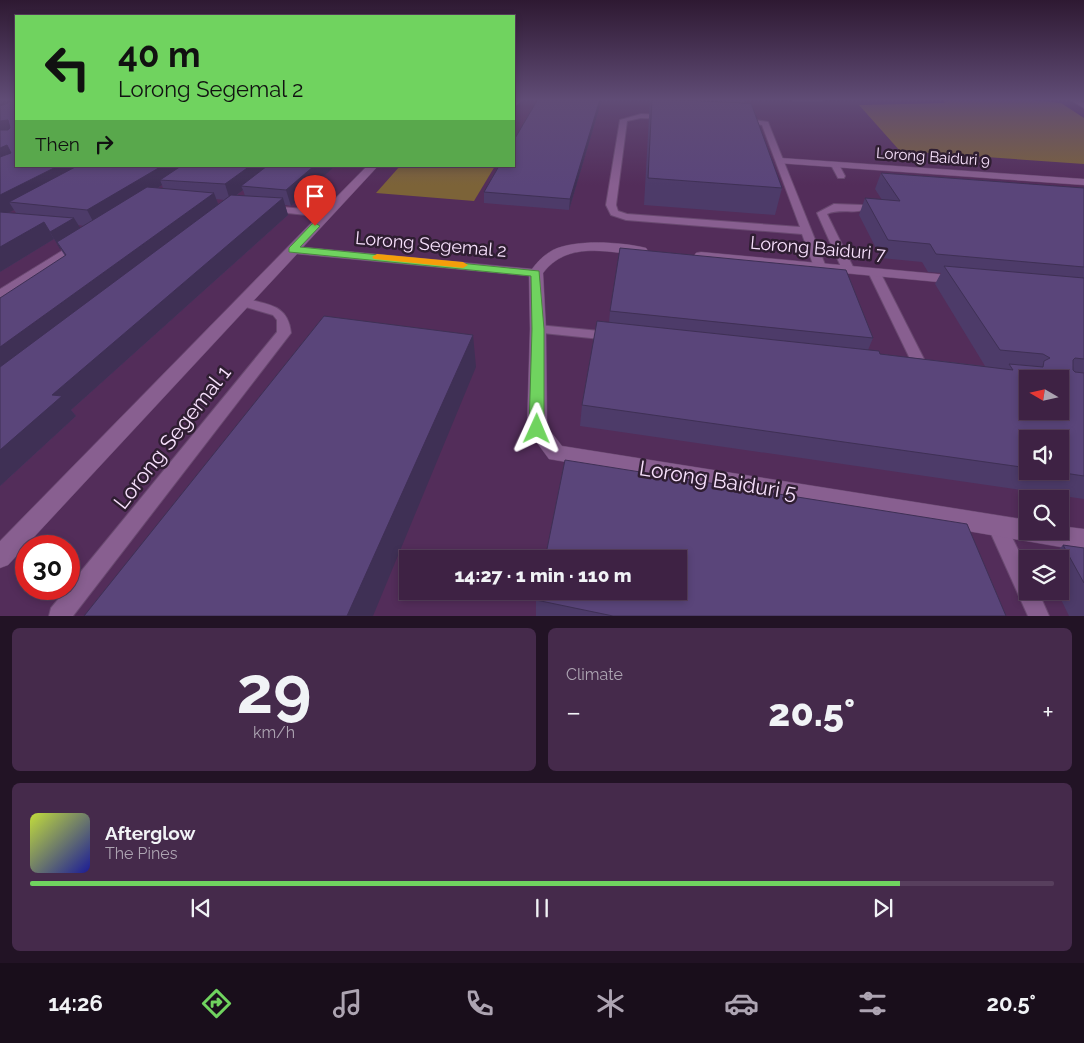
<!DOCTYPE html>
<html lang="en">
<head>
<meta charset="utf-8">
<style>
  body { margin:0; font-family:Raleway,sans-serif; background:#452a4b; color:#f1f3f6; height:100vh; display:flex; flex-direction:column; font-size:19px; white-space:nowrap }
  * { box-sizing:border-box; margin:0 }
  p { font-size:16px; color:#ada4b2 }
  .icon { flex:none; width:28px; height:28px; fill:none; stroke:currentColor; stroke-width:2; stroke-linecap:round; stroke-linejoin:round }
  .map { position:relative; height:616px; overflow:hidden }
  .drawer { display:flex; flex-direction:column; gap:12px; padding:12px; background:#221325; flex:1 }
  .drawer>* { flex:none }
  .hud { position:absolute; left:15px; top:15px; width:500px; height:152px; border-radius:0px; box-shadow:0 2px 8px #0003,0 0 0 1px #573f5d; background:#70d35f; color:#111; overflow:hidden }
  .needle { width:32px; rotate:279deg }
  .buttons { position:absolute; left:1019px; top:370px; display:grid; gap:10px }
  .buttons a { display:grid; place-items:center; width:50px; height:50px; border-radius:0px; background:#3e2244; box-shadow:0 2px 8px #0003,0 0 0 1px #573f5d; font-size:25px }
  .speed { position:absolute; left:15px; top:535px; display:flex; gap:10px; font-size:25px; font-weight:700; text-align:center }
  .speed>* { display:grid; place-content:center; width:65px; height:65px; border-radius:50%; background:#3e2244; box-shadow:0 2px 8px #0003,0 0 0 1px #573f5d; line-height:1 }
  .speed .limit { border:8px solid #d22; background:#fff; color:#111 }
  .pin { position:absolute; display:grid; place-items:center; width:42px; height:42px; color:#fff; margin:-51px -21px; border-radius:50% 50% 50% 0; rotate:-45deg; box-shadow:0 0 5px #0007 }
  .pin .icon { rotate:45deg }
  .me { position:absolute; width:55px; margin:-28px; rotate:1deg; stroke-linejoin:round; filter:drop-shadow(0 0 4px #0008) }
  .turn { display:flex; align-items:center; gap:18px; height:105px; padding:0 20px; font-size:22px }
  .turn .icon { width:65px; height:65px; stroke-width:2.5 }
  .turn b { display:block; font-size:35px; line-height:42px }
  .then { display:flex; align-items:center; height:48px; padding:0 20px; background:#0003; gap:10px; font-size:19px }
  .big { font-size:38px; font-weight:800; line-height:1.1 }
  .drawer .card { flex:1; display:flex; flex-direction:column; justify-content:center; gap:8px; min-width:0; padding:0 18px; border-radius:8px; background:#452a4b }
  .drawer .dial { align-items:center; gap:0 }
  .dial b { font-size:65px; line-height:1 }
  .song { display:flex; align-items:center; gap:15px }
  .cover { width:60px; height:60px; border-radius:8px; background:linear-gradient(135deg,hsl(70 70% 55%),hsl(240 70% 35%)) }
  .played { height:5px; border-radius:2px; background:linear-gradient(90deg,#70d35f 85%,#573f5d 85%) }
  .keys { display:flex; justify-content:space-around; direction:ltr }
  .heat { display:flex; justify-content:space-between; align-items:center; font-size:28px; direction:ltr }
  .drawer .tiles { flex:1; display:grid; gap:12px; grid-template-columns:1fr 1fr }
  .card:last-child { grid-column:span 2 }
  .trip { position:absolute; left:399px; top:550px; width:288px; height:50px; border-radius:0px; background:#3e2244; box-shadow:0 2px 8px #0003,0 0 0 1px #573f5d; font-weight:800; line-height:50px; text-align:center }
  .tabs { display:flex; height:80px; justify-content:space-around; align-items:center; background:#190e1b; color:#ada4b2 }
  .tabs .icon { width:35px; height:35px }
  .tabs .on { color:#70d35f }
  .tabs b { font-size:22px; color:#f1f3f6 }
  .map>svg:first-child { display:block }
</style>
</head>
<body>
<div class="map">
<svg width="1084" height="616" viewBox="0 0 1084 616">
  <rect width="100%" height="100%" fill="#532d5a"/>
  <g fill="#7c6338">
    <path d="M942,99H1018L1061,103L1084,118V164L900,151L859,105L945,103Z"/>
    <path d="M400,166H495L474,201L376,193Z"/>
  </g>
  <g fill="none" stroke-linecap="round" stroke-linejoin="round">
    <g stroke="#694970" stroke-width="2">
      <g id="lane">
        <path d="M791,99H825L822,101H794Z"/>
        <path d="M641,114L667,115L671,117L667,119L641,118L627,121L616,205L618,211L627,214L800,227L762,125L738,120L742,118L768,122L826,267L824,269L820,270L814,267L802,234L626,220L611,215L606,205L620,120Z"/>
        <path d="M832,163H838L845,176L844,178H838L831,165Z"/>
        <path d="M834,204L862,205L867,208C858,215 840,208 827,214L854,269L848,272L842,269L817,213Z"/>
        <path d="M271,206L326,211L331,214L326,217L268,211L266,209Z"/>
        <path d="M874,269L880,272L929,369L927,372H917L915,369L868,272Z"/>
        <path d="M243,298C268,305 288,304 291,333L73,616H49L51,608L277,332V320L273,315L239,305L237,302L239,299Z"/>
        <path d="M538,325L610,332L617,336L610,340L533,332L531,329Z"/>
        <path d="M997,519L1004,521L1028,570V591H1038L1049,616H1028L988,527L990,521Z"/>
      </g>
    </g>
    <g stroke="#694970" stroke-width="1">
      <g id="street">
        <path d="M515,99H524L514,107Z"/>
        <path d="M1068,99H1078L1084,103V108Z"/>
        <path d="M781,158L1084,179V185L777,163L776,161Z"/>
        <path d="M367,166H378L303,247L532,269C538,261 544,255 553,250C576,239 621,242 646,248L648,251L641,255C606,252 567,241 543,273L546,329L547,427L562,446L1028,520V531H1060V526L1084,529V551L549,459L527,429L530,329L529,276L297,254L8,565L0,568V541Z"/>
        <path d="M81,239L87,243L86,246L5,298L0,299V289Z"/>
        <path d="M701,252L959,276L966,280L959,284L696,259L694,256L696,253Z"/>
      </g>
    </g>
    <use href="#lane" fill="#885f90" fill-rule="evenodd"/>
    <use href="#street" fill="#885f90" fill-rule="evenodd"/>
  </g>
  <g fill="#4d3b69" fill-rule="evenodd">
    <path d="M0,99L16,166H335L291,206L285,205L288,215L71,410L76,416L0,486L65,256L54,239L0,272ZM162,185L163,189L158,188ZM243,190L245,196L237,195ZM216,199L224,200L218,204ZM14,210L16,213H8ZM78,225L84,226L80,228Z"/>
    <path d="M538,99H602L569,210L484,203V192Z"/>
    <path d="M650,99H745L782,188L775,215L644,205Z"/>
    <path d="M881,173L1084,188V499L580,426L582,405L609,323L610,311L873,338L868,350L880,354L985,366L935,284L941,273L928,272L922,262L881,258L859,215L865,198L882,200L875,189ZM1028,439L1060,471H1028Z"/>
    <path d="M1063,545L1084,548V616H1069L1057,591H1060V559H1050Z"/>
    <path d="M536,600L1006,616H536Z"/>
  </g>
  <g fill="#3f3055">
    <path d="M0,99H11L15,106L0,112Z"/>
    <path d="M600,99H602L569,210L570,199Z"/>
    <path d="M8,120L16,134L0,136V121Z"/>
    <path d="M7,145L15,159L0,166V148Z"/>
    <path d="M58,166H95L9,202L14,210L0,217V195Z"/>
    <path d="M162,166H193L160,180L162,185L96,227L87,210Z"/>
    <path d="M250,166H275L241,186L243,190L230,200L225,184Z"/>
    <path d="M314,166H335L291,206L286,190Z"/>
    <path d="M214,193L220,209L0,378V347Z"/>
    <path d="M283,198L288,215L71,410L76,416L0,486V450L52,395Z"/>
    <path d="M74,218L84,234L57,242L61,249H60L50,232Z"/>
    <path d="M44,222L54,239L0,272V247Z"/>
    <path d="M473,335L476,367L373,616H347Z"/>
  </g>
  <g fill="#5a457a" stroke="#3f3055" fill-rule="evenodd">
    <path d="M10,99H16V166H58L0,195V157L11,153L7,145L0,148V130H8L10,128L8,120L0,121V106L10,102Z"/>
    <path d="M538,99H600L570,199L484,192L499,166H514V140Z"/>
    <path d="M652,99L751,103L782,188L648,178Z"/>
    <path d="M662,99H745L746,103Z"/>
    <path d="M77,166H162L87,210L9,202Z"/>
    <path d="M181,166H250L225,184L160,180Z"/>
    <path d="M267,166H314L286,190L241,186Z"/>
    <path d="M881,173L1084,188V267L936,254L930,244L888,240L865,198L900,201Z"/>
    <path d="M147,187L214,193L0,347V298L66,255L57,242Z"/>
    <path d="M231,195L283,198L52,395L62,396L0,450V367Z"/>
    <path d="M0,212L74,218L50,232L44,222L0,247Z"/>
    <path d="M620,248L846,270L873,338L610,311Z"/>
    <path d="M944,266L1084,278V359L1075,358L1073,360V370L1075,372L1084,373V476L1051,471H1060V439H1028V468L582,405L597,321L879,351L880,354L1013,370L1009,364L1043,367L1044,361L1050,358L1043,354L1000,350ZM1028,379H1060V411H1028Z"/>
    <path d="M324,316L473,335L347,616H84Z"/>
    <path d="M565,460L967,524L1006,616H613L536,600L538,591H678V559H545Z"/>
    <path d="M1063,545L1084,548V583Z"/>
  </g>
  <linearGradient id="sky" x2="0" y2="1"><stop stop-color="#2e1932"/><stop offset="0.54" stop-color="#604c76"/><stop offset="1" stop-color="#604c76" stop-opacity="0"/></linearGradient>
  <rect width="1084" height="185" fill="url(#sky)"/>
  <path fill="#70d35f" stroke="#49893e" d="M315,223L320,226L300,247L539,271L544,329V429L542,433L537,434L532,433L529,429L532,329L531,276L289,252V248L312,224Z"/>
  <path fill="#f59e0b" d="M377,254L463,262L468,265L463,268L374,259L372,257Z"/>
  <g text-anchor="middle" dominant-baseline="central" stroke-width="5" stroke-linejoin="round" paint-order="stroke">
    <g font-size="15" fill="#f8e1fd" stroke="#2f1e32">
      <text transform="translate(933 157) rotate(4)">Lorong Baiduri 9</text>
    </g>
    <g font-size="18" fill="#f8e1fd" stroke="#2f1e32">
      <text transform="translate(431 244) rotate(5)">Lorong Segemal 2</text>
      <text transform="translate(818 248) rotate(5)">Lorong Baiduri 7</text>
    </g>
    <g font-size="21" fill="#f8e1fd" stroke="#2f1e32">
      <text transform="translate(172 437) rotate(-52)">Lorong Segemal 1</text>
      <text transform="translate(718 480) rotate(9)">Lorong Baiduri 5</text>
    </g>
  </g>
</svg>
<div class="buttons">
<a><svg class="needle" viewBox="-14 -14 28 28"><path d="M0-13l5 13h-10z" fill="#e53935"/><path d="M0 13l5-13h-10z" fill="#ada4b2"/></svg></a>
<a><svg class="icon" aria-label="sound" viewBox="0 0 24 24"><path d="M4 9h4l5-4v14l-5-4H4zM17 9q2 3 0 6"/></svg></a>
<a><svg class="icon" aria-label="search" viewBox="0 0 24 24"><circle cx="10" cy="10" r="6"/><path d="M15 15l6 6"/></svg></a>
<a><svg class="icon" aria-label="layers" viewBox="0 0 24 24"><path d="M12 4l9 5-9 5-9-5zM3 14l9 5 9-5"/></svg></a>
</div>
<div class="speed"><div class="limit">30</div></div>
<div class="pin" style="left:315px;top:226px;background:#d93025"><svg class="icon" aria-label="arrive" viewBox="0 0 24 24"><path d="M6 21V4h12l-3 4 3 4H6"/></svg></div>
<svg class="me" style="left:537px;top:429px" viewBox="-20 -20 40 40"><path d="M0-17L14 15 0 8-14 15z" fill="#70d35f" stroke="#fff" stroke-width="4"/></svg>
<div class="trip">14:27 · 1 min · 110 m</div>
<div class="hud">
<div class="turn"><svg class="icon" aria-label="left" viewBox="0 0 24 24"><path d="M17 20v-9H6M10 6l-5 5 5 5"/></svg><div><b>40 m</b>Lorong Segemal 2</div></div>
<div class="then">Then<svg class="icon" aria-label="right" viewBox="0 0 24 24"><path d="M7 20v-9h11M14 6l5 5-5 5"/></svg></div>
</div>
</div>
<section class="drawer">
<div class="tiles">
<div class="card dial"><b>29</b><p>km/h</p></div>
<div class="card"><p>Climate</p>
<div class="heat"><a>−</a><b class="big">20.5°</b><a>+</a></div>
</div>
<div class="card">
<div class="song"><i class="cover"></i><div><b>Afterglow</b><p>The Pines</p></div></div>
<div class="played"></div>
<div class="keys"><svg class="icon" aria-label="previous" viewBox="0 0 24 24"><path d="M18 5L8 12l10 7zM5 5v14"/></svg><svg class="icon" aria-label="pause" viewBox="0 0 24 24"><path d="M8 5v14M16 5v14"/></svg><svg class="icon" aria-label="next" viewBox="0 0 24 24"><path d="M6 5l10 7-10 7zM19 5v14"/></svg></div>
</div>
</div>
</section>
<nav class="tabs">
<b>14:26</b>
<svg class="icon on" aria-label="directions" viewBox="0 0 24 24"><path d="M12 3l9 9-9 9-9-9zM9 14v-3h6M13 9l2 2-2 2"/></svg>
<svg class="icon" aria-label="music" viewBox="0 0 24 24"><path d="M9 18V5l10-2v13"/><circle cx="6" cy="18" r="3"/><circle cx="16" cy="16" r="3"/></svg>
<svg class="icon" aria-label="phone" viewBox="0 0 24 24"><path d="M5 4h4l2 5-3 2q2 4 5 5l2-3 5 2v4C11 20 4 13 5 4z"/></svg>
<svg class="icon" aria-label="climate" viewBox="0 0 24 24"><path d="M12 3v18M4 7l16 10M4 17L20 7"/></svg>
<svg class="icon" aria-label="car" viewBox="0 0 24 24"><path d="M5 17H2v-5l4-1 3-4h7l3 4 3 1v5h-3M9 17h6M6 11h13"/><circle cx="7" cy="17" r="2"/><circle cx="17" cy="17" r="2"/></svg>
<svg class="icon" aria-label="filters" viewBox="0 0 24 24"><path d="M4 7h16M4 17h16"/><circle cx="9" cy="7" r="2"/><circle cx="15" cy="17" r="2"/></svg>
<b>20.5°</b>
</nav>
</body>
</html>
